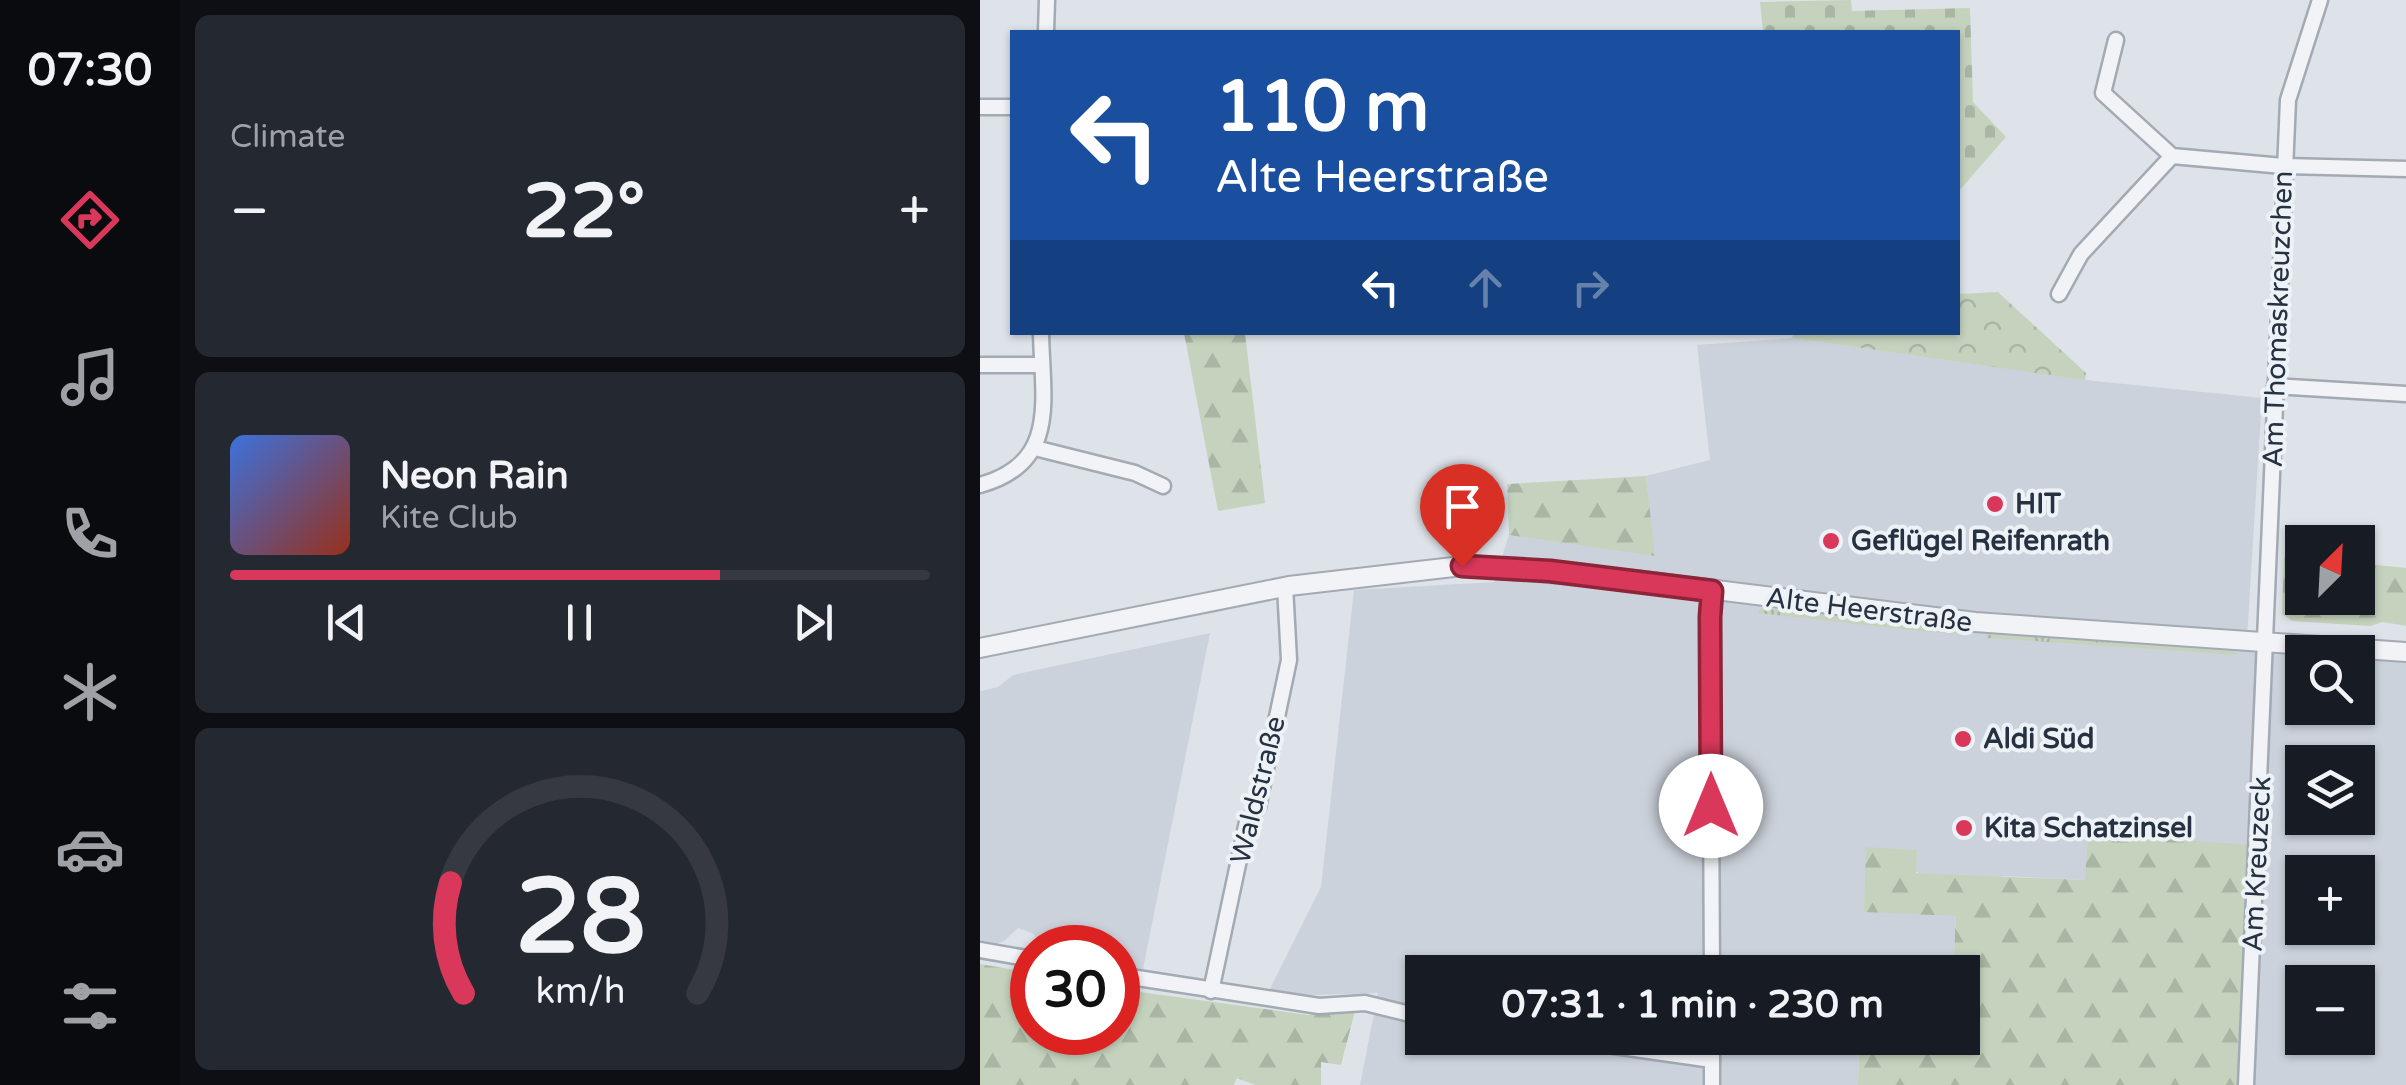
<!DOCTYPE html>
<html lang="en">
<head>
<meta charset="utf-8">
<style>
  body { margin:0; font-family:"Varela Round",sans-serif; background:#242831; color:#f1f3f6; height:100vh; display:flex; flex-direction:column; font-size:38px; white-space:nowrap }
  * { box-sizing:border-box; margin:0 }
  p { font-size:32px; color:#9ea1a6 }
  .icon { flex:none; width:55px; height:55px; fill:none; stroke:currentColor; stroke-width:2; stroke-linecap:round; stroke-linejoin:round }
  .map { position:relative; flex:1; overflow:hidden }
  .sheet { display:flex; flex-direction:column; gap:15px; padding:15px; background:#0d0f14; width:800px }
  .sheet>* { flex:none }
  .hud { position:absolute; left:30px; top:30px; width:950px; height:305px; border-radius:0px; box-shadow:0 2px 8px #0004; background:#1a4fa0; color:#fff; overflow:hidden }
  .needle { width:65px; rotate:24deg }
  .tools { position:absolute; left:1305px; top:525px; display:grid; gap:20px }
  .tools a { display:grid; place-items:center; width:90px; height:90px; border-radius:0px; background:#171b24; box-shadow:0 2px 8px #0004; font-size:50px }
  .speed { position:absolute; left:30px; top:925px; display:flex; gap:20px; font-size:50px; font-weight:700; text-align:center }
  .speed>* { display:grid; place-content:center; width:130px; height:130px; border-radius:50%; background:#171b24; box-shadow:0 2px 8px #0004; line-height:1 }
  .speed .limit { border:15px solid #d22; background:#fff; color:#111 }
  .pin { position:absolute; display:grid; place-items:center; width:85px; height:85px; color:#fff; margin:-102px -42px; border-radius:50% 50% 50% 0; rotate:-45deg; box-shadow:0 0 10px #0007 }
  .pin .icon { rotate:45deg }
  .me { position:absolute; width:110px; margin:-55px; rotate:0deg; stroke-linejoin:round; filter:drop-shadow(0 0 8px #0008) }
  .turn { display:flex; align-items:center; gap:35px; height:210px; padding:0 40px; font-size:45px }
  .turn .icon { width:130px; height:130px; stroke-width:2.5 }
  .turn b { display:block; font-size:70px; line-height:85px }
  .lanes { display:flex; align-items:center; height:95px; padding:0 40px; background:#0003; justify-content:center; gap:50px; direction:ltr }
  .lanes .off { opacity:.35 }
  .big { font-size:75px; font-weight:800; line-height:1.1 }
  .sheet .card { flex:1; display:flex; flex-direction:column; justify-content:center; gap:15px; min-width:0; padding:0 35px; border-radius:15px; background:#242831 }
  .sheet .dial { align-items:center; gap:0 }
  .dial svg { height:260px; overflow:visible; fill:none; stroke:#363941; stroke-width:7; stroke-linecap:round; text-anchor:middle }
  .dial text { fill:#f1f3f6; stroke:none }
  .song { display:flex; align-items:center; gap:30px }
  .cover { width:120px; height:120px; border-radius:15px; background:linear-gradient(135deg,hsl(220 70% 55%),hsl(10 70% 35%)) }
  .played { height:10px; border-radius:5px; background:linear-gradient(90deg,#d9385a 70%,#363941 70%) }
  .keys { display:flex; justify-content:space-around; direction:ltr }
  .heat { display:flex; justify-content:space-between; align-items:center; font-size:55px; direction:ltr }
  .trip { position:absolute; left:425px; top:955px; width:575px; height:100px; border-radius:0px; background:#171b24; box-shadow:0 2px 8px #0004; font-weight:800; line-height:100px; text-align:center }
  main { display:flex; flex:1; min-height:0 }
  .dock { display:flex; flex-direction:column; width:180px; justify-content:space-around; align-items:center; background:#090b0e; color:#9ea1a6 }
  .dock .icon { width:70px; height:70px }
  .dock .active { color:#d9385a }
  .dock b { font-size:45px; color:#f1f3f6 }
  .map>svg:first-child { display:block }
</style>
</head>
<body>
<main>
<nav class="dock">
<b>07:30</b>
<svg class="icon active" aria-label="directions" viewBox="0 0 24 24"><path d="M12 3l9 9-9 9-9-9zM9 14v-3h6M13 9l2 2-2 2"/></svg>
<svg class="icon" aria-label="music" viewBox="0 0 24 24"><path d="M9 18V5l10-2v13"/><circle cx="6" cy="18" r="3"/><circle cx="16" cy="16" r="3"/></svg>
<svg class="icon" aria-label="phone" viewBox="0 0 24 24"><path d="M5 4h4l2 5-3 2q2 4 5 5l2-3 5 2v4C11 20 4 13 5 4z"/></svg>
<svg class="icon" aria-label="climate" viewBox="0 0 24 24"><path d="M12 3v18M4 7l16 10M4 17L20 7"/></svg>
<svg class="icon" aria-label="car" viewBox="0 0 24 24"><path d="M5 17H2v-5l4-1 3-4h7l3 4 3 1v5h-3M9 17h6M6 11h13"/><circle cx="7" cy="17" r="2"/><circle cx="17" cy="17" r="2"/></svg>
<svg class="icon" aria-label="filters" viewBox="0 0 24 24"><path d="M4 7h16M4 17h16"/><circle cx="9" cy="7" r="2"/><circle cx="15" cy="17" r="2"/></svg>
</nav>
<section class="sheet">
<div class="card"><p>Climate</p>
<div class="heat"><a>−</a><b class="big">22°</b><a>+</a></div>
</div>
<div class="card">
<div class="song"><i class="cover"></i><div><b>Neon Rain</b><p>Kite Club</p></div></div>
<div class="played"></div>
<div class="keys"><svg class="icon" aria-label="previous" viewBox="0 0 24 24"><path d="M18 5L8 12l10 7zM5 5v14"/></svg><svg class="icon" aria-label="pause" viewBox="0 0 24 24"><path d="M8 5v14M16 5v14"/></svg><svg class="icon" aria-label="next" viewBox="0 0 24 24"><path d="M6 5l10 7-10 7zM19 5v14"/></svg></div>
</div>
<div class="card dial"><svg viewBox="0 0 100 80">
<path d="M14 69A42 42 0 1 1 86 69"/>
<path d="M14 69A42 42 0 0 1 10 35" stroke="#d9385a"/>
<text x="50" y="56" font-size="32" font-weight="700">28</text>
<text x="50" y="72" font-size="11">km/h</text>
</svg></div>
</section>
<div class="map">
<svg width="1426" height="1085" viewBox="0 0 1426 1085">
  <defs>
    <pattern id="grass-tufts" width="24" height="20" patternUnits="userSpaceOnUse" patternTransform="scale(2.5)"><rect width="24" height="20" fill="#c5d3be"/><path d="M3 7l-1-3M5 7V3M7 7l1-3M15 17l-1-3M17 17v-4M19 17l1-3" fill="none" stroke="#a9b6a4"/></pattern>
    <pattern id="forest-firs" width="22" height="20" patternUnits="userSpaceOnUse" patternTransform="scale(2.5)"><rect width="22" height="20" fill="#c5d3be"/><path d="M5 1l3.5 6h-7zM16 11l3.5 6h-7z" fill="#a9b6a4"/></pattern>
    <pattern id="cemetery-stones" width="16" height="16" patternUnits="userSpaceOnUse" patternTransform="scale(2.5)"><rect width="16" height="16" fill="#c5d3be"/><path d="M2 7V4a2 2 0 0 1 4 0v3zM10 15v-3a2 2 0 0 1 4 0v3z" fill="#a9b6a4"/></pattern>
    <pattern id="park-crowns" width="20" height="18" patternUnits="userSpaceOnUse" patternTransform="scale(2.5)"><rect width="20" height="18" fill="#c5d3be"/><path d="M2 6a3 3 0 1 1 6 0M12 15a3 3 0 1 1 6 0" fill="none" stroke="#a9b6a4"/></pattern>
  </defs>
  <rect width="100%" height="100%" fill="#dee3e9"/>
  <g fill="#ccd2db" fill-rule="evenodd">
    <path d="M812,338L1115,381L1282,398L1267,638L1426,649V1085H1258L1272,846L1108,833L1106,880L1021,876L1018,912L886,847L976,915L973,972H442V1038H879L878,1085H380L398,993L304,996L288,993L341,887L374,590L514,582L529,535L674,555L666,476L730,460L717,345ZM1322,652H1378V708H1322ZM1322,762H1378V818H1322ZM1322,872H1378V928H1322ZM1322,982H1378V1038H1322Z"/>
    <path d="M230,633L163,969L138,964V948L60,947L54,934L38,928L24,941L16,944L0,941V691L18,687L33,675Z"/>
  </g>
  <g fill="url(#grass-tufts)">
    <path d="M780,608L975,630V634L948,632L778,613Z"/>
    <path d="M1008,633L1253,650L1258,655L1007,638Z"/>
  </g>
  <g fill="url(#forest-firs)">
    <path d="M204,333H265L285,503L238,511Z"/>
    <path d="M666,476L675,556L529,535L527,484Z"/>
    <path d="M1304,557L1322,558V598H1378V563L1426,568V626L1403,622L1390,626L1312,621L1302,614Z"/>
    <path d="M1108,833L1272,845L1258,1085H878L879,1038H982V972H973L976,916L884,912L886,847L937,850L936,873L1105,880Z"/>
    <path d="M0,964L52,973V1032H138V989L328,1015L375,1011L361,1065L341,1062V1085H275L257,1078L254,1085H0Z"/>
  </g>
  <path fill="url(#cemetery-stones)" d="M871,0L872,11L990,8L993,102L1026,137L978,192V32H783L780,2Z"/>
  <path fill="url(#park-crowns)" d="M1018,292L1106,373L1105,380L812,338L814,332H978V294Z"/>
  <g fill="none" stroke-linecap="round" stroke-linejoin="round">
    <g stroke="#a3aab3" stroke-width="19">
      <g id="minor">
        <path d="M66,32L67,0"/>
        <path d="M1136,40L1123,93L1192,156L1303,166L1426,169"/>
        <path d="M0,107H32"/>
        <path d="M1079,294L1101,254L1192,156"/>
        <path d="M0,365H61"/>
        <path d="M1295,386L1426,394"/>
        <path d="M55,448L155,473L183,486"/>
        <path d="M0,485C80,463 62,399 61,332"/>
        <path d="M0,950L52,959"/>
        <path d="M732,972L730,610L732,591"/>
        <path d="M138,975L339,1006L385,1003L442,1017"/>
        <path d="M231,991L267,822L278,807L309,660L305,586"/>
        <path d="M578,1038L732,1060"/>
        <path d="M732,1038V1085"/>
        <path d="M1266,1085L1308,100L1340,0"/>
      </g>
    </g>
    <g stroke="#a3aab3" stroke-width="22">
      <path id="tertiary" d="M0,648L309,586L482,566L655,580L995,622L1426,652"/>
    </g>
    <use href="#minor" stroke="#f1f3f7" stroke-width="14"/>
    <use href="#tertiary" stroke="#f1f3f7" stroke-width="18"/>
  </g>
  <g fill="none" stroke-linecap="round" stroke-linejoin="round">
    <g stroke="#8d243a" stroke-width="25">
      <path id="route" d="M482,566L570,571L732,591L730,617L731,806"/>
    </g>
    <use href="#route" stroke="#d9385a" stroke-width="18"/>
  </g>
  <g fill="#d9385a" stroke="#edf2f6" stroke-width="4">
    <circle cx="1015" cy="504" r="10"/>
    <circle cx="851" cy="541" r="10"/>
    <circle cx="983" cy="739" r="10"/>
    <circle cx="984" cy="828" r="10"/>
  </g>
  <g text-anchor="middle" dominant-baseline="central" stroke-width="8" stroke-linejoin="round" paint-order="stroke">
    <g font-size="28" fill="#263141" stroke="#edf2f6">
      <text transform="translate(1298 319) rotate(-88)">Am Thomaskreuzchen</text>
      <text transform="translate(889 610) rotate(7)">Alte Heerstraße</text>
      <text transform="translate(278 790) rotate(-76)">Waldstraße</text>
      <text transform="translate(1277 864) rotate(-87)">Am Kreuzeck</text>
    </g>
    <g font-size="28" font-weight="bold" fill="#263141" stroke="#edf2f6" text-anchor="start">
      <text x="1035" y="504">HIT</text>
      <text x="871" y="541">Geflügel Reifenrath</text>
      <text x="1003" y="739">Aldi Süd</text>
      <text x="1004" y="828">Kita Schatzinsel</text>
    </g>
  </g>
</svg>
<div class="tools">
<a><svg class="needle" viewBox="-14 -14 28 28"><path d="M0-13l5 13h-10z" fill="#e53935"/><path d="M0 13l5-13h-10z" fill="#9ea1a6"/></svg></a>
<a><svg class="icon" aria-label="search" viewBox="0 0 24 24"><circle cx="10" cy="10" r="6"/><path d="M15 15l6 6"/></svg></a>
<a><svg class="icon" aria-label="layers" viewBox="0 0 24 24"><path d="M12 4l9 5-9 5-9-5zM3 14l9 5 9-5"/></svg></a>
<a>+</a>
<a>−</a>
</div>
<div class="speed"><div class="limit">30</div></div>
<div class="pin" style="left:482px;top:566px;background:#d93025"><svg class="icon" aria-label="arrive" viewBox="0 0 24 24"><path d="M6 21V4h12l-3 4 3 4H6"/></svg></div>
<svg class="me" style="left:731px;top:806px" viewBox="-20 -20 40 40"><circle r="19" fill="#fff"/><path d="M0-13L10 11 0 6-10 11z" fill="#d9385a"/></svg>
<div class="trip">07:31 · 1 min · 230 m</div>
<div class="hud">
<div class="turn"><svg class="icon" aria-label="left" viewBox="0 0 24 24"><path d="M17 20v-9H6M10 6l-5 5 5 5"/></svg><div><b>110 m</b>Alte Heerstraße</div></div>
<div class="lanes"><svg class="icon" aria-label="left" viewBox="0 0 24 24"><path d="M17 20v-9H6M10 6l-5 5 5 5"/></svg><svg class="icon off" aria-label="ahead" viewBox="0 0 24 24"><path d="M12 20V5M6 11l6-6 6 6"/></svg><svg class="icon off" aria-label="right" viewBox="0 0 24 24"><path d="M7 20v-9h11M14 6l5 5-5 5"/></svg></div>
</div>
</div>
</main>
</body>
</html>
